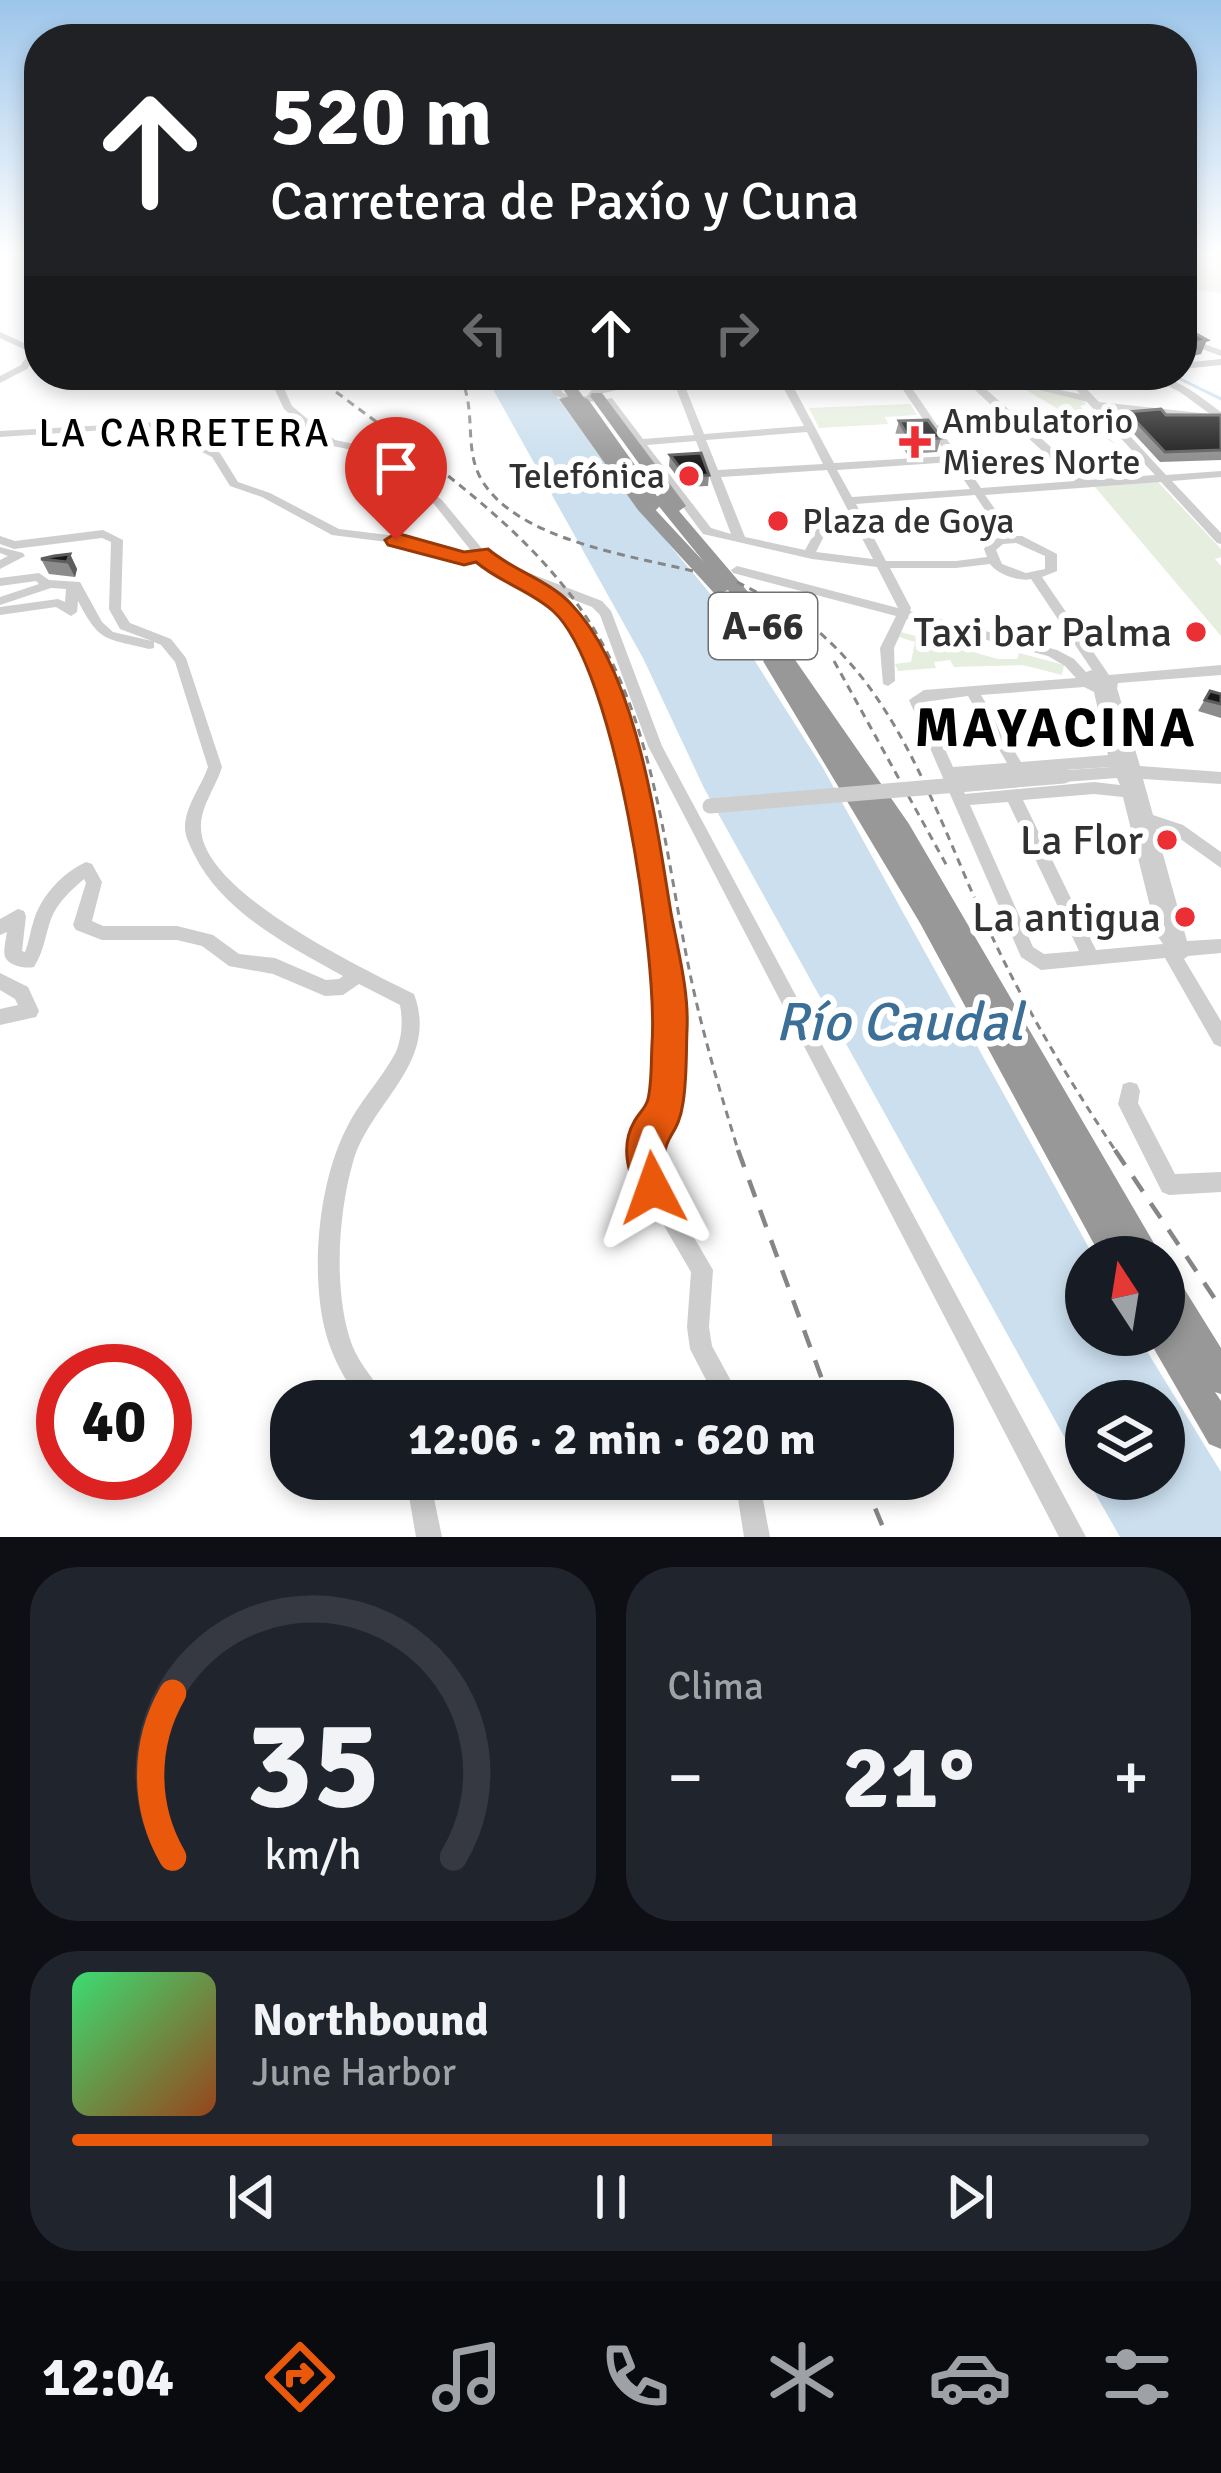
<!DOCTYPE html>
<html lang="es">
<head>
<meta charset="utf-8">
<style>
  body { margin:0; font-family:Signika,sans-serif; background:#20242c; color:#f1f3f6; height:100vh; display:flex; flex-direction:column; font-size:45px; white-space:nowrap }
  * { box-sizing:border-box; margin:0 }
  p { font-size:39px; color:#9ea1a6 }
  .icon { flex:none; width:66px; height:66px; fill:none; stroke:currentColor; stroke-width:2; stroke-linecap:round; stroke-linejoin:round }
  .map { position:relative; height:1537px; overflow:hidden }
  .details { display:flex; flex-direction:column; gap:30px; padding:30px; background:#0d0f14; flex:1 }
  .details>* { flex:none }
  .top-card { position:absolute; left:24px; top:24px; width:1173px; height:366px; border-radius:48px; box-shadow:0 6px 18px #0003; background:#202124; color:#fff; overflow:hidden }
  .needle { width:78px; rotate:348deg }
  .fabs { position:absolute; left:1065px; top:1236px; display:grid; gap:24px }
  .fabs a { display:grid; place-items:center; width:120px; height:120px; border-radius:50%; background:#171b24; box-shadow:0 6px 18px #0003; font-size:60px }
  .speed { position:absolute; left:36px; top:1344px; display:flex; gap:24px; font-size:60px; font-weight:700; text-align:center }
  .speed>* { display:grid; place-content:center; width:156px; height:156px; border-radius:50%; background:#171b24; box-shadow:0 6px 18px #0003; line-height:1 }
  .speed .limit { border:18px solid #d22; background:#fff; color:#111 }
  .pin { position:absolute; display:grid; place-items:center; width:102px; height:102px; color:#fff; margin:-123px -51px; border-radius:50% 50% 50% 0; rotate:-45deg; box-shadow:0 0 12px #0007 }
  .pin .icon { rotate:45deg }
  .me { position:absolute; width:132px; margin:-66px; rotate:356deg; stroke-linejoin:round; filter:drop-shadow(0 0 9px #0008) }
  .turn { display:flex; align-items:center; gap:42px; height:252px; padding:0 48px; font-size:54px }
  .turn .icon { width:156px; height:156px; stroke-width:2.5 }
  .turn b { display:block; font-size:84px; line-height:102px }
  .lanes { display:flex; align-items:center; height:114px; padding:0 48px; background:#0003; justify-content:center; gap:60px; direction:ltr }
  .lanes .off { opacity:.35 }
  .big { font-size:90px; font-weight:700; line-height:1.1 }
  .details .tile { flex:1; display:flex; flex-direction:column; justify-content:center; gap:18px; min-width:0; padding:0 42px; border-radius:48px; background:#20242c }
  .details .dial { align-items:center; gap:0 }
  .dial svg { height:312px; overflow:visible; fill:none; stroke:#363941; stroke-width:7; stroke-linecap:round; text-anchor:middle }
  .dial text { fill:#f1f3f6; stroke:none }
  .song { display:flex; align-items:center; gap:36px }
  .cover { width:144px; height:144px; border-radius:18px; background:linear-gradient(135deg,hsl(140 70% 55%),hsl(20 70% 35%)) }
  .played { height:12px; border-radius:6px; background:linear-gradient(90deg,#ea580c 65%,#363941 65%) }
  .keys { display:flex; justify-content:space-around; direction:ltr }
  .heat { display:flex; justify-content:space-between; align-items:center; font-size:66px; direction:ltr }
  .details .tiles { flex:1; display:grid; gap:30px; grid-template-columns:1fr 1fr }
  .tile:last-child { grid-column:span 2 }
  .trip { position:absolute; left:270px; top:1380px; width:684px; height:120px; border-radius:48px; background:#171b24; box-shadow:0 6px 18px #0003; font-weight:700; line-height:120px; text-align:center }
  .dock { display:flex; height:192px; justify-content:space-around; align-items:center; background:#090b0e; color:#9ea1a6 }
  .dock .icon { width:84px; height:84px }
  .dock .selected { color:#ea580c }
  .dock b { font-size:54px; color:#f1f3f6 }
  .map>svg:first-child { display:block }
</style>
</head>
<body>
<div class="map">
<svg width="1221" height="1537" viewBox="0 0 1221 1537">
  <rect width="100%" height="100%" fill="#fff"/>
  <g fill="#e6eedf">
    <path d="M1182,254H1221V293L1182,288Z"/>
    <path d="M1002,375L1021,381L1062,377L1067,383L1028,382L1047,392L1083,401L1086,404L1080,406L1115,444Z"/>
    <path d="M910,404L917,415L885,417L888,424L819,428L809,408Z"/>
    <path d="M1158,482L1221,549V557L1215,559L1221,566V636L1095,487Z"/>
    <path d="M901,632L998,659H1017L1019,653L1064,665L1062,675L1023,665L954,667L950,660L934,662L936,668L898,671L895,664L911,662L915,642L899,637Z"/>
  </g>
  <path fill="#cbdfee" d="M485,375H541L628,495L718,603L823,768L1094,1257H1086V1335H1137L1221,1472V1537H1120L1087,1479H1164V1401H1086V1476L704,788L643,658Z"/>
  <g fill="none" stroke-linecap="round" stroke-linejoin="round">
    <path stroke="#cbdfee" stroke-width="3" d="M1172,375L1221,399"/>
    <g fill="#cecece" fill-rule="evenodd">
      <path d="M0,332L39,350L27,369L0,383V376L21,365L30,352L0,338Z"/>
      <path d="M1182,336L1221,350V356L1182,342Z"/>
      <path d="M1221,359V365L1182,369V363Z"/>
      <path d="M268,375H278L292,406L316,426L335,440L369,447L442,500L484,551L500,562L602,601L611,611L662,746L1086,1537H1059L648,746L600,615L592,607L492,568L478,558L464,563L395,543L332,535L262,497L230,486L212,457L152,427L0,437V431L158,422L220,453L238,482L270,493L339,529L396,536L464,555L472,552L434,504L362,452L328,445L308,430L284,409Z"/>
      <path d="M558,375H570L558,383L563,393L577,398L587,396L593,388L575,375H587L603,387L626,382L673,379L671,375H681L682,378L787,375L834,463L948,456L893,375H903L937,425L1007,420L959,375H970L1088,480L1155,475L1087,402L1035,389V385L1080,394L1063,375H1073L1099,402L1210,414L1180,392L1146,375C1175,375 1199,396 1221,412V421L1105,409L1166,475L1221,471V477L1172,481L1221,533V544L1217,543L1161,482L985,495L1014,536H1022L1057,554V571L1042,577L1109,675L1221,665V675L1118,683L1117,688L1140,766L1221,772V784L1143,779L1153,815L1183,825L1221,852V868L1172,833L1156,829L1187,941L1221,939V953L1188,956L1184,959L1221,1021V1047L1214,1044L1165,958L1041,970L1021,957L909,700L924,690L1076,678L1065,666L1048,656L907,619L894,648L895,681L888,686L883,684L880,648L896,616L733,573L731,570L737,566L898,608L877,567L812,559L703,534L603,400L612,398L643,439L694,435L675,385L626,388L599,394L595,401L576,404L554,395L548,382ZM777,376L804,426L704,434L684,384L773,378ZM1014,425L1075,481L981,488L941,431ZM807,432L823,464L718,470L706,440ZM696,441L731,534L711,528L647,445ZM952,462L970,489L852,497L837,470ZM827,470L853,520L819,525L805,550L745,537L721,477ZM975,495L1003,537C995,538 988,543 984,549L987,557L956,561H886L856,504ZM856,527L873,559L816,552L827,530ZM1016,543L1045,556V569L1026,573L1002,564L996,550L1003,544ZM990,564C997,574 1019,582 1031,579L1092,670L1086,672L1074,659L1057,650L910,611L911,608L890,568H956ZM1084,687L1094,692L1108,755L1021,762L981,695ZM968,696L1007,763L953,767L924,702ZM1111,767L1064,770L1056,776L1064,782L1117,778L1120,785L1094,782L965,794L958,778ZM1094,794L1123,797L1157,935L1163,944L1096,950L1023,800ZM1008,802L1079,951L1044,954L1033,947L970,805Z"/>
      <path d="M103,530L123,540L121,609L130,623L171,639L186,658L222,767C216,787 200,807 201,828C202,893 363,968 414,994C440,1063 370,1102 353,1162C338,1214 333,1293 352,1345C360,1366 377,1381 386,1401H360C345,1380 333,1359 326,1334C310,1275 318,1186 345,1131C358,1103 381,1080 396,1052C402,1036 403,1022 400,1005L359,984L343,995L325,996L273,974L229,966L202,946L177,940H102L76,930L73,925L86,883L84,879C71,890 57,903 51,919C45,936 44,951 34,967C26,969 9,966 5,957C3,951 6,939 7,932L0,935V919L18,909L24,911L26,916L22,951L25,952C29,942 30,933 33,923C40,897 62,873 86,862L92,864L102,882L92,921L103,926H177L213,935L239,954L275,958L326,980L339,979L343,976C289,946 222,912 194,854C190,845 185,837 185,828C185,806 201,787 208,767L175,662L161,645L154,642V648L149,649C105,638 100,643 78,601L77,612L71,616L56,607L0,615V607L58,599L65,602L66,589L51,588L0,605V597L39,584L36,581L0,586V578L39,573L49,580L80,582L102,622L113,632L152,641L120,629L109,609L111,542L102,538L14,549L0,544V536L15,541Z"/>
      <path d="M0,547L23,553L25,556L0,569V560L8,556L0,553Z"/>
      <path d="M516,578L566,603L597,645L624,719L647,803L680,1011L675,1108L657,1138L655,1161L662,1183L713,1270L709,1327L712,1346L742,1401H717L690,1349L687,1327L691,1272L646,1195L635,1161L637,1135L655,1105L662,1011L631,803L610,719L584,646L556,609L512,585L510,582Z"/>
      <path d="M0,973L28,987L39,1011L36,1017L0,1025V1009L18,1005L15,999L0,990Z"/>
      <path d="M1130,1082L1137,1084L1140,1091L1138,1103L1175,1174L1221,1172V1192L1169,1195L1162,1192L1118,1104L1123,1084Z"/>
      <path d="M406,1479H430L442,1537H416Z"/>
      <path d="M735,1479H759L770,1537H744Z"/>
    </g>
    <g fill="#989898" fill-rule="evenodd">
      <path d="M542,375H556L560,382L548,385Z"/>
      <path d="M577,375H591L592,376L585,380Z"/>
      <path d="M592,393H602L684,503L686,506L679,511L748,592L909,824L1162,1257H1101L920,923L763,661L772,655L728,590L720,594L714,593L638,510L559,399L571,396L650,504L704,562L653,499L661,494L590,396Z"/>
      <path d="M1164,1270L1175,1274L1221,1348V1394L1215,1392L1221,1401V1449L1209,1444L1146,1335H1164V1320L1169,1322L1164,1314Z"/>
    </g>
    <g stroke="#868686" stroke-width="3" stroke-dasharray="8 6" stroke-linecap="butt">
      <path d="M314,375C410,450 526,520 592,626C653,724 665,847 687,959C700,1025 719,1089 739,1153"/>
      <path d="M459,375C477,407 464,444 479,475C511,540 634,556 697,572"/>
      <path d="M737,582C756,592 776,601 794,613C900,685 937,820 989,930C1025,1008 1070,1082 1117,1153"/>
      <path d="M834,661L947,866"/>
    </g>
    <g stroke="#868686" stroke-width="4.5" stroke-dasharray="18 14" stroke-linecap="butt">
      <path d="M738,1150L830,1401"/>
      <path d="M1115,1150L1221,1308"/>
      <path d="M863,1479L887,1537"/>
    </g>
    <path stroke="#cecece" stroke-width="15" d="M710,806L1064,776"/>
    <path stroke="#989898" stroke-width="12" d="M560,375L585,409"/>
    <path stroke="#989898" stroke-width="16" d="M583,406L652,503"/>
  </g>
  <g fill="#8c8c8c">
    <path d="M1127,412L1221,415V460L1160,462L1123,422Z"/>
    <path d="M899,421L941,438L937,452L907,454L895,435Z"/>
    <path d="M670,455L709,475L708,486L685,487L669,466Z"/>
    <path d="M70,554L77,569L75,577L49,574L41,559Z"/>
    <path d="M1210,691L1221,694V718L1198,711Z"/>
  </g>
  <g fill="#5d5d5d">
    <path d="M1207,340L1201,354L1182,359L1185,346Z"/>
    <path d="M70,554L77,569L75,577L67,562Z"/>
  </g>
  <g fill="#181818" stroke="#5d5d5d" stroke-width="3">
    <path d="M1182,326L1207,340L1185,346L1184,351H1182Z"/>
    <path d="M1161,409L1166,415H1221V450L1165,452L1127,412Z"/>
    <path d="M928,420L941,438L910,440L899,421Z"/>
    <path d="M701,453L709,475L686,476L670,455Z"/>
    <path d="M70,554L67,562L41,559L54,556Z"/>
    <path d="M1210,691L1221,694V704L1205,700Z"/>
  </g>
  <linearGradient id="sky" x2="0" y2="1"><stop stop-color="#9cc5ea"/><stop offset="0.54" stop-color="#fff"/><stop offset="1" stop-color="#fff" stop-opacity="0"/></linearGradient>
  <rect width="1221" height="469" fill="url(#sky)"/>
  <path fill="#ea580c" stroke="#983908" stroke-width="3" d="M396,533L464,552L488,549C512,570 550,581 571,604C637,672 656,822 671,913C678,951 689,991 687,1030C686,1054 687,1079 683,1103C677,1146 653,1133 672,1188L667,1201L653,1206L640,1201C630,1176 619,1148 634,1122C638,1114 646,1108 648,1099C652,1082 651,1061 652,1044C658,959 616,668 553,611C531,591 499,582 476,562L464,565L388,545L385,540Z"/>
  <g fill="#eb2f35" stroke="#fff" stroke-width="4.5">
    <path d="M909 424h12v12h12v12h-12v12h-12v-12h-12v-12h12z"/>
    <circle cx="689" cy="476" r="12"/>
    <circle cx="778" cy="521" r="12"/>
    <circle cx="1196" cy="632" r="12"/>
    <circle cx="1167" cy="840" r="12"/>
    <circle cx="1185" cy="917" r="12"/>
  </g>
  <g text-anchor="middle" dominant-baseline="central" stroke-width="12" stroke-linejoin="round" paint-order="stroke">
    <g font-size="36" fill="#313131" stroke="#fff" text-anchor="start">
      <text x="942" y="421">Ambulatorio<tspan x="942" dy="41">Mieres Norte</tspan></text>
      <text x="665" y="476" text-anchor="end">Telefónica</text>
      <text x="802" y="521">Plaza de Goya</text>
    </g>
    <g font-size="39" letter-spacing="3" fill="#000" stroke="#fff">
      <text x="185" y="433">LA CARRETERA</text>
    </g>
    <rect fill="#fff" stroke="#6f6f6f" stroke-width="3" x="709" y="593" width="108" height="66" rx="9"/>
    <g font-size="39" font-weight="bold" fill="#313131">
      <text x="763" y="626">A-66</text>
    </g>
    <g font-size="42" fill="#313131" stroke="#fff" text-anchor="end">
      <text x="1172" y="632">Taxi bar Palma</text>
      <text x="1143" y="840">La Flor</text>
      <text x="1161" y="917">La antigua</text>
    </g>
    <g font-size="54" font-weight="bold" letter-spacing="3" fill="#000" stroke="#fff">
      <text x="1056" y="728">MAYACINA</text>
    </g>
    <g font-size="54" font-style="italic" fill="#3b6f97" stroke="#fff">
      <text x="899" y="1022">Río Caudal</text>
    </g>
  </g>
</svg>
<div class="fabs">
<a><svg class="needle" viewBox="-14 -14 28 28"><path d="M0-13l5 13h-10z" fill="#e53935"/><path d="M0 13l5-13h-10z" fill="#9ea1a6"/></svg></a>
<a><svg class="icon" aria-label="layers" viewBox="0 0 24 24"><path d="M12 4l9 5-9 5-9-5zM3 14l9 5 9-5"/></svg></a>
</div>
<div class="speed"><div class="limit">40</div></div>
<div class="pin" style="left:396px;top:540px;background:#d93025"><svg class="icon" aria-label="arrive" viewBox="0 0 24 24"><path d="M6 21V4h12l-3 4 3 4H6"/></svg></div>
<svg class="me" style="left:653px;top:1188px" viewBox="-20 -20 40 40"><path d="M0-17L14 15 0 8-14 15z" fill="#ea580c" stroke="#fff" stroke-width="4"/></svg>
<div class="trip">12:06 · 2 min · 620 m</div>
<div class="top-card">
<div class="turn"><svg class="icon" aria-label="ahead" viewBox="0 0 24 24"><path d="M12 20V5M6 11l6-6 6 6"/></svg><div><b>520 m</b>Carretera de Paxío y Cuna</div></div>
<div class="lanes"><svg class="icon off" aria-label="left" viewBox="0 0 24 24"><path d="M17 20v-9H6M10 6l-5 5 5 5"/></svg><svg class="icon" aria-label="ahead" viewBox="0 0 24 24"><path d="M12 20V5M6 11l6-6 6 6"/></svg><svg class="icon off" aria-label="right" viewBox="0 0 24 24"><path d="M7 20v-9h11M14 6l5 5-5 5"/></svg></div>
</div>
</div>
<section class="details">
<div class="tiles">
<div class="tile dial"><svg viewBox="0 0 100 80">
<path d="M14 69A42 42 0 1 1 86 69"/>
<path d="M14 69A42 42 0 0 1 14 27" stroke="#ea580c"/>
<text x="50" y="56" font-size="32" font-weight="700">35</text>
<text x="50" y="72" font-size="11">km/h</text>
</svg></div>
<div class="tile"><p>Clima</p>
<div class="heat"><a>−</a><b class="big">21°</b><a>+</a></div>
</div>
<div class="tile">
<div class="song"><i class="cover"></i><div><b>Northbound</b><p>June Harbor</p></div></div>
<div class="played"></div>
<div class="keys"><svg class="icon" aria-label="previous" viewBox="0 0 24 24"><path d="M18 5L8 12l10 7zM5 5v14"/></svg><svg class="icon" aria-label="pause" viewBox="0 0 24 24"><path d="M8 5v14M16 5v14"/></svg><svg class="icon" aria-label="next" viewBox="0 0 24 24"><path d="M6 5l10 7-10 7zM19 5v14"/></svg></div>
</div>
</div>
</section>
<nav class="dock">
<b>12:04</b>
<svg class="icon selected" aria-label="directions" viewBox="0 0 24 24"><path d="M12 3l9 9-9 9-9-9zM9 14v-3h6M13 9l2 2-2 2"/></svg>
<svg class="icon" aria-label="music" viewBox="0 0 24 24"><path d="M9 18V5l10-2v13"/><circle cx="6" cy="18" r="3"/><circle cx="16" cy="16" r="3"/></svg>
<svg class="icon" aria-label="phone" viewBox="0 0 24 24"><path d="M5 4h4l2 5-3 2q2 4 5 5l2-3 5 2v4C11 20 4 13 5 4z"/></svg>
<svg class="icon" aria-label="climate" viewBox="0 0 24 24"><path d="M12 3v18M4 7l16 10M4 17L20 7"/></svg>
<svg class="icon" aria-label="car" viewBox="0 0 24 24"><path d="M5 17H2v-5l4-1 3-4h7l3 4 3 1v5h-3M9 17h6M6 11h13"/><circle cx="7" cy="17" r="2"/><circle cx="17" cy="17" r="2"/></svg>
<svg class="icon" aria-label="filters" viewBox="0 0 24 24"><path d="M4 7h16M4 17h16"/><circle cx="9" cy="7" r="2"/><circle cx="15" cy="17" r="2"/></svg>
</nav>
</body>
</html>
